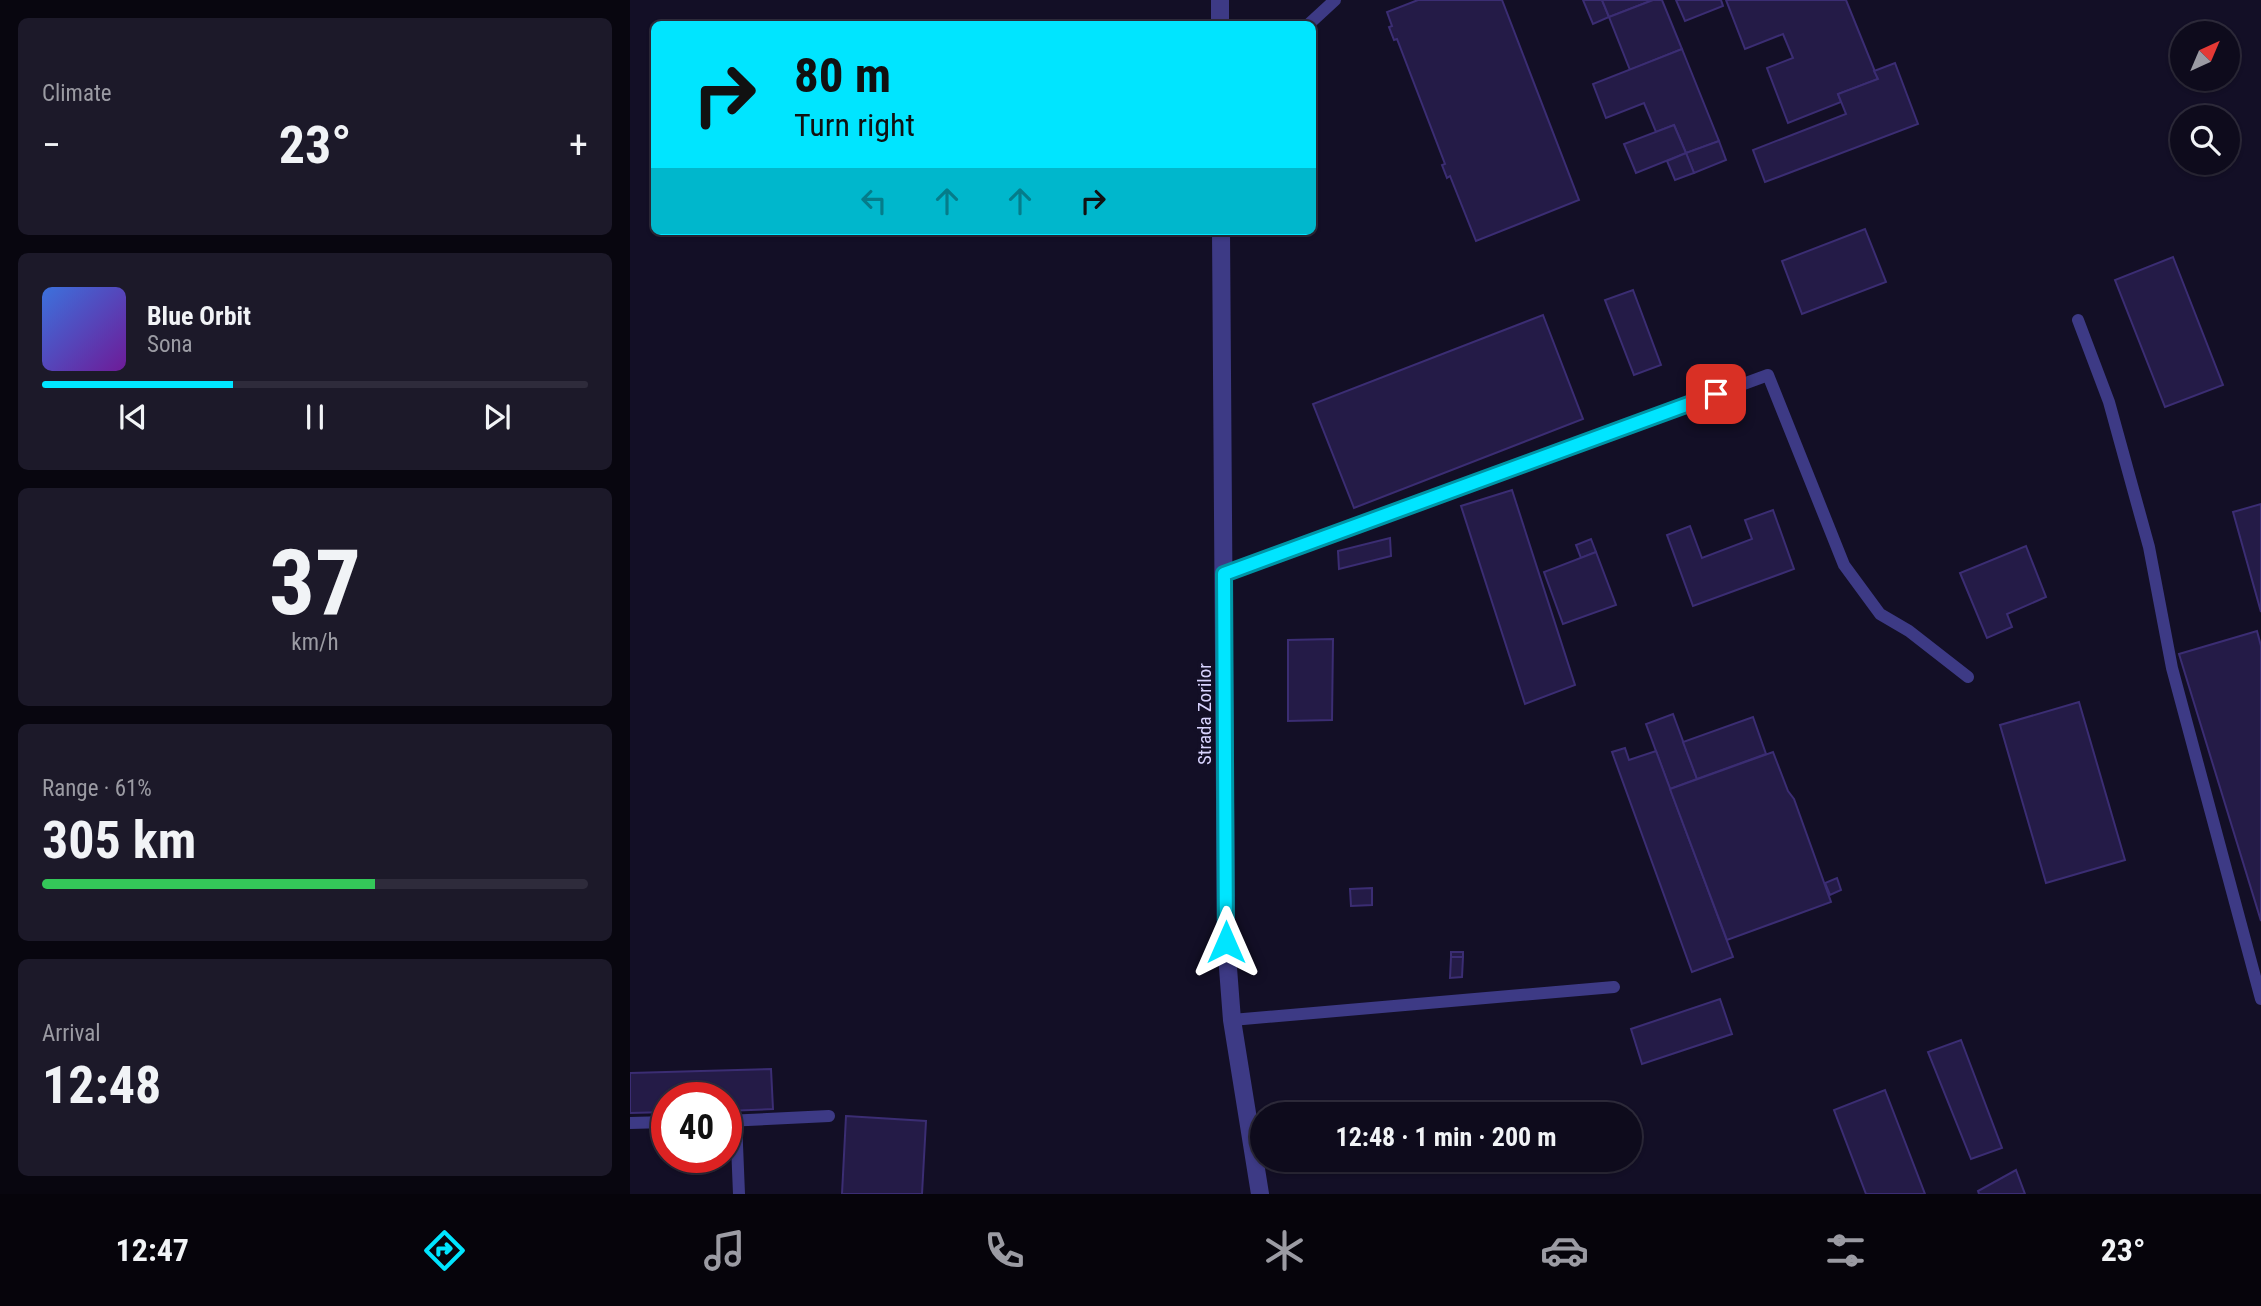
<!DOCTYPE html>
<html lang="en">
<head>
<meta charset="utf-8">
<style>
  body { margin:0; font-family:"Roboto Condensed",sans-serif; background:#1c1929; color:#f1f3f6; height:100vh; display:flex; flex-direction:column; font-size:26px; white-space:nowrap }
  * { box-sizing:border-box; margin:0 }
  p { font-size:23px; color:#9b9ba3 }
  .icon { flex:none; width:38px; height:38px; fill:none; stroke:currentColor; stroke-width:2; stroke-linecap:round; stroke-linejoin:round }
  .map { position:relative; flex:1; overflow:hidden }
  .panel { display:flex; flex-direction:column; gap:18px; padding:18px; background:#08060f; width:630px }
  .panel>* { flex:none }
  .guide { position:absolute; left:21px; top:21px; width:665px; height:214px; border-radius:10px; box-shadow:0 2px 5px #0004,0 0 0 2px #2e2b3b; background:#00e5ff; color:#111; overflow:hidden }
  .needle { width:46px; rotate:44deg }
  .tools { position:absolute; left:1540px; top:21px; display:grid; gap:14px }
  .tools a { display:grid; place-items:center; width:70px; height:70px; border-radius:50%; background:#0e0b1c; box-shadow:0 2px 5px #0004,0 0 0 2px #2e2b3b; font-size:35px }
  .speed { position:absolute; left:21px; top:1082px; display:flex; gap:14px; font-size:35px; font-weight:700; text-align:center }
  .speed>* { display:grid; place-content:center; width:91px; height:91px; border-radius:50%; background:#0e0b1c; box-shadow:0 2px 5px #0004,0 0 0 2px #2e2b3b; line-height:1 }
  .speed .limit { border:10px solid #d22; background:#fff; color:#111 }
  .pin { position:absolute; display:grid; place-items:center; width:60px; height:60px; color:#fff; margin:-30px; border-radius:14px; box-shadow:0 4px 10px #0006 }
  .me { position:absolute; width:77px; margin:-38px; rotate:0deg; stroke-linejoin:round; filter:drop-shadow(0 0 5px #0008) }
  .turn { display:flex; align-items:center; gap:24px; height:147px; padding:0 28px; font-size:32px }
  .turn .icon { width:91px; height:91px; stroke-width:2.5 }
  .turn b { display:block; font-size:49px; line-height:60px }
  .lanes { display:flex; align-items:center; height:66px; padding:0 28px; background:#0003; justify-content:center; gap:35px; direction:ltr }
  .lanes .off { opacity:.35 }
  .big { font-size:52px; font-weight:700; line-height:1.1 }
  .panel .card { flex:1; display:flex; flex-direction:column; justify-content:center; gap:10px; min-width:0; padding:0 24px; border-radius:10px; background:#1c1929 }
  .panel .dial { align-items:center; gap:0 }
  .dial b { font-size:91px; line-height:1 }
  .song { display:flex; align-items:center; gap:21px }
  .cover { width:84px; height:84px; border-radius:10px; background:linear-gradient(135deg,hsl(220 70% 55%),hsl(280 70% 35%)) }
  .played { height:7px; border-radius:4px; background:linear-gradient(90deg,#00e5ff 35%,#2e2b3b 35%) }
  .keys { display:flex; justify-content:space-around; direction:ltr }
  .heat { display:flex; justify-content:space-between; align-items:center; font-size:38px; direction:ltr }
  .charge { height:10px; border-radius:5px; background:linear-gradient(90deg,#34c759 61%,#2e2b3b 0) }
  .trip { position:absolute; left:620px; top:1102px; width:392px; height:70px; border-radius:35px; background:#0e0b1c; box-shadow:0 2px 5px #0004,0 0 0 2px #2e2b3b; font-weight:700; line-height:70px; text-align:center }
  .dock { display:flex; height:112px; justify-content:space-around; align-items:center; background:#06040b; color:#9b9ba3 }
  .dock .icon { width:49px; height:49px }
  .dock .current { color:#00e5ff }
  .dock b { font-size:32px; color:#f1f3f6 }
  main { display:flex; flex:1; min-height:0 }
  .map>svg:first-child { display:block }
</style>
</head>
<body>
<main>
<section class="panel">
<div class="card"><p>Climate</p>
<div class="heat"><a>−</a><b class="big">23°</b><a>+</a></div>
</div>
<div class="card">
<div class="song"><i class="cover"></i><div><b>Blue Orbit</b><p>Sona</p></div></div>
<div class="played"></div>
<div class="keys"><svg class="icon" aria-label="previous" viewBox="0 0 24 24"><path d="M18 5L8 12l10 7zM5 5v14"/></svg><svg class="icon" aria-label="pause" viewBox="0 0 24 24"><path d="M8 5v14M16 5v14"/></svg><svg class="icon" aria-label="next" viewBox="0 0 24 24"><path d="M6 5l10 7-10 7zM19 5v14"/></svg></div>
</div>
<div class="card dial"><b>37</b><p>km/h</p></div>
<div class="card"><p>Range · 61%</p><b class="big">305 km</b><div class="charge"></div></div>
<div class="card"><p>Arrival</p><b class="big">12:48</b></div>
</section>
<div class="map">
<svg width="1631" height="1194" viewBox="0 0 1631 1194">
  <rect width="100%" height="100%" fill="#130f26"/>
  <g fill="#241b47" stroke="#3b2d73" stroke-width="2">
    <path d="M788,0H872L949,200L846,241L820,176L817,178L812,165L815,164L767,39L764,40L759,27L762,26L757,12Z"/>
    <path d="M953,0H972L979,17L963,24Z"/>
    <path d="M972,0H1023L979,17Z"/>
    <path d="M1023,0H1032L1052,49L1000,70L979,17Z"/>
    <path d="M1046,0H1091L1093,6L1055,21Z"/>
    <path d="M1096,0H1216L1248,79L1208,94L1211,102L1158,123L1137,68L1163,58L1153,34L1115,49Z"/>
    <path d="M1052,49L1089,141L1056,153L1044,125L1026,132L1014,103L976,118L963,84Z"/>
    <path d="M1265,63L1288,124L1135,182L1123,150L1216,114L1208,94L1248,79L1244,71Z"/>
    <path d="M1044,125L1056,153L1006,173L994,144Z"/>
    <path d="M1089,141L1096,160L1064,173L1056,153Z"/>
    <path d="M1056,153L1064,173L1045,180L1037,161Z"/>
    <path d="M1235,229L1256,282L1172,314L1152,261Z"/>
    <path d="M1543,257L1593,385L1535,407L1485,280Z"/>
    <path d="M1003,290L1031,365L1004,375L975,300Z"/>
    <path d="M913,315L953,419L724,508L683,404Z"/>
    <path d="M882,490L945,685L895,704L831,506Z"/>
    <path d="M1631,504V612L1603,512Z"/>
    <path d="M1143,510L1164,569L1063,606L1037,535L1060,526L1072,558L1122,539L1115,520Z"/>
    <path d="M760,538L761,556L709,569L708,551Z"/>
    <path d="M961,539L966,552L951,558L946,545Z"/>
    <path d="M1396,546L1416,597L1377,614L1382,627L1357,638L1330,573Z"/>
    <path d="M966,552L986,605L933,624L914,572Z"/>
    <path d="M1627,631L1631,646V921L1549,654Z"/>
    <path d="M703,639L702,720L658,721V640Z"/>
    <path d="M1449,702L1495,860L1416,883L1370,725Z"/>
    <path d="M1043,714L1067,779L1040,789L1016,724Z"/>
    <path d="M1123,717L1136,754L1067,779L1053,742Z"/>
    <path d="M995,748L999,760L1026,751L1103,957L1062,972L982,752Z"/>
    <path d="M1143,752L1158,791L1164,799L1201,902L1097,940L1040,789Z"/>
    <path d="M1207,878L1211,890L1200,895L1195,883Z"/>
    <path d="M742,888V905L721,906L720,889Z"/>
    <rect x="821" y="952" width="12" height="5"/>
    <path d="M821,957H833L832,977L820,978Z"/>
    <path d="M1090,999L1102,1034L1012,1064L1001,1029Z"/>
    <path d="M1331,1040L1372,1148L1341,1159L1298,1052Z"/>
    <path d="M141,1069L143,1109L96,1111V1097H37V1112L0,1113V1073Z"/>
    <path d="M1255,1090L1295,1194H1236L1204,1110Z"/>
    <path d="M216,1116L296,1121L292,1194H212Z"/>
    <path d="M1386,1170L1395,1194H1349L1348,1191Z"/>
  </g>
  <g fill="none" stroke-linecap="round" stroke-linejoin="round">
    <g stroke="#3d3a85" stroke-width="12">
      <path d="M679,24L705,0"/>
      <path d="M1448,320L1479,402L1519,547L1542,668L1631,999"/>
      <path d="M595,574L1138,375L1214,565L1250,614L1279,631L1338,677"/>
      <path d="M602,1020L984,987"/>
      <path d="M106,1120L109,1194"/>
      <path d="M96,1121L199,1116"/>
      <path d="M0,1123L37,1122"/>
    </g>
    <g stroke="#3d3a85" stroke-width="18">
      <path d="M590,0V24"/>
      <path d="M591,231L596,942L602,1020L630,1194"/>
    </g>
  </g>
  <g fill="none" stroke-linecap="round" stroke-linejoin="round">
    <g stroke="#0095a6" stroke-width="18">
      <path id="route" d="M596,942L594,574L1086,394"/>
    </g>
    <use href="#route" stroke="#00e5ff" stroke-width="12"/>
  </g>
  <g text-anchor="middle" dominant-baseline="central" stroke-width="7" stroke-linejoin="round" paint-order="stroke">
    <g font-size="19" fill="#d9d4ff" stroke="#130f26">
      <text transform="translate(574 714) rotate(-90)">Strada Zorilor</text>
    </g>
  </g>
</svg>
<div class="tools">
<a><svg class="needle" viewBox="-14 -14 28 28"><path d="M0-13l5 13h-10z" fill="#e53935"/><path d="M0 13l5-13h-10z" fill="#9b9ba3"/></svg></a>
<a><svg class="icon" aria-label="search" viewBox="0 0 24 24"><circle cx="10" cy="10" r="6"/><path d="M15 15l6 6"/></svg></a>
</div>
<div class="speed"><div class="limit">40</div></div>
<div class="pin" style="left:1086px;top:394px;background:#d93025"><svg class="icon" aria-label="arrive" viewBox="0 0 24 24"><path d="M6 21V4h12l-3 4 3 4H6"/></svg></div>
<svg class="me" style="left:596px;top:942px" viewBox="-20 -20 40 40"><path d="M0-17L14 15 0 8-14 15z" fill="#00e5ff" stroke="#fff" stroke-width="4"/></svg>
<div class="trip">12:48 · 1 min · 200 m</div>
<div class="guide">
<div class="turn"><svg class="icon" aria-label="right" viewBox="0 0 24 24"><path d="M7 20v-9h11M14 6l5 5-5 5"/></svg><div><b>80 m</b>Turn right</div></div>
<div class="lanes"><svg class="icon off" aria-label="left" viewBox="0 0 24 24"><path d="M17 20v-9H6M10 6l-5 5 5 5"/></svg><svg class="icon off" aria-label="ahead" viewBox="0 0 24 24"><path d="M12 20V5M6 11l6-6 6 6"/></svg><svg class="icon off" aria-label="ahead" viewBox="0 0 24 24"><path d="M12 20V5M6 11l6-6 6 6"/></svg><svg class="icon" aria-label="right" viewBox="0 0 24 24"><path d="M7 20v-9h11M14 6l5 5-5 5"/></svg></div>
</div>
</div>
</main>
<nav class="dock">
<b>12:47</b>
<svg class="icon current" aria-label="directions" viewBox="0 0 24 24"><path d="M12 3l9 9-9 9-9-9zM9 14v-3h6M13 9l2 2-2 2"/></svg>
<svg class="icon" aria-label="music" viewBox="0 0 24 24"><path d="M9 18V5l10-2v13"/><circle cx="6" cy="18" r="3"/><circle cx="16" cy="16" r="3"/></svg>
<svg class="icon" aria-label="phone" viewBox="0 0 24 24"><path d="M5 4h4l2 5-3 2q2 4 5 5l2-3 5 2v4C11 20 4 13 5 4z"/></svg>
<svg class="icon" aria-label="climate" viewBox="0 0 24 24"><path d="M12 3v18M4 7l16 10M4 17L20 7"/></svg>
<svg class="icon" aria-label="car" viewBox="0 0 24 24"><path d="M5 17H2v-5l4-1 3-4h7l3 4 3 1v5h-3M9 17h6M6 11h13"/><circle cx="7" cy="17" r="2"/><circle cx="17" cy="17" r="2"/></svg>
<svg class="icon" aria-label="filters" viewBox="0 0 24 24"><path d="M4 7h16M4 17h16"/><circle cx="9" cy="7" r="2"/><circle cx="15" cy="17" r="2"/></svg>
<b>23°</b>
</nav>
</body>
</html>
